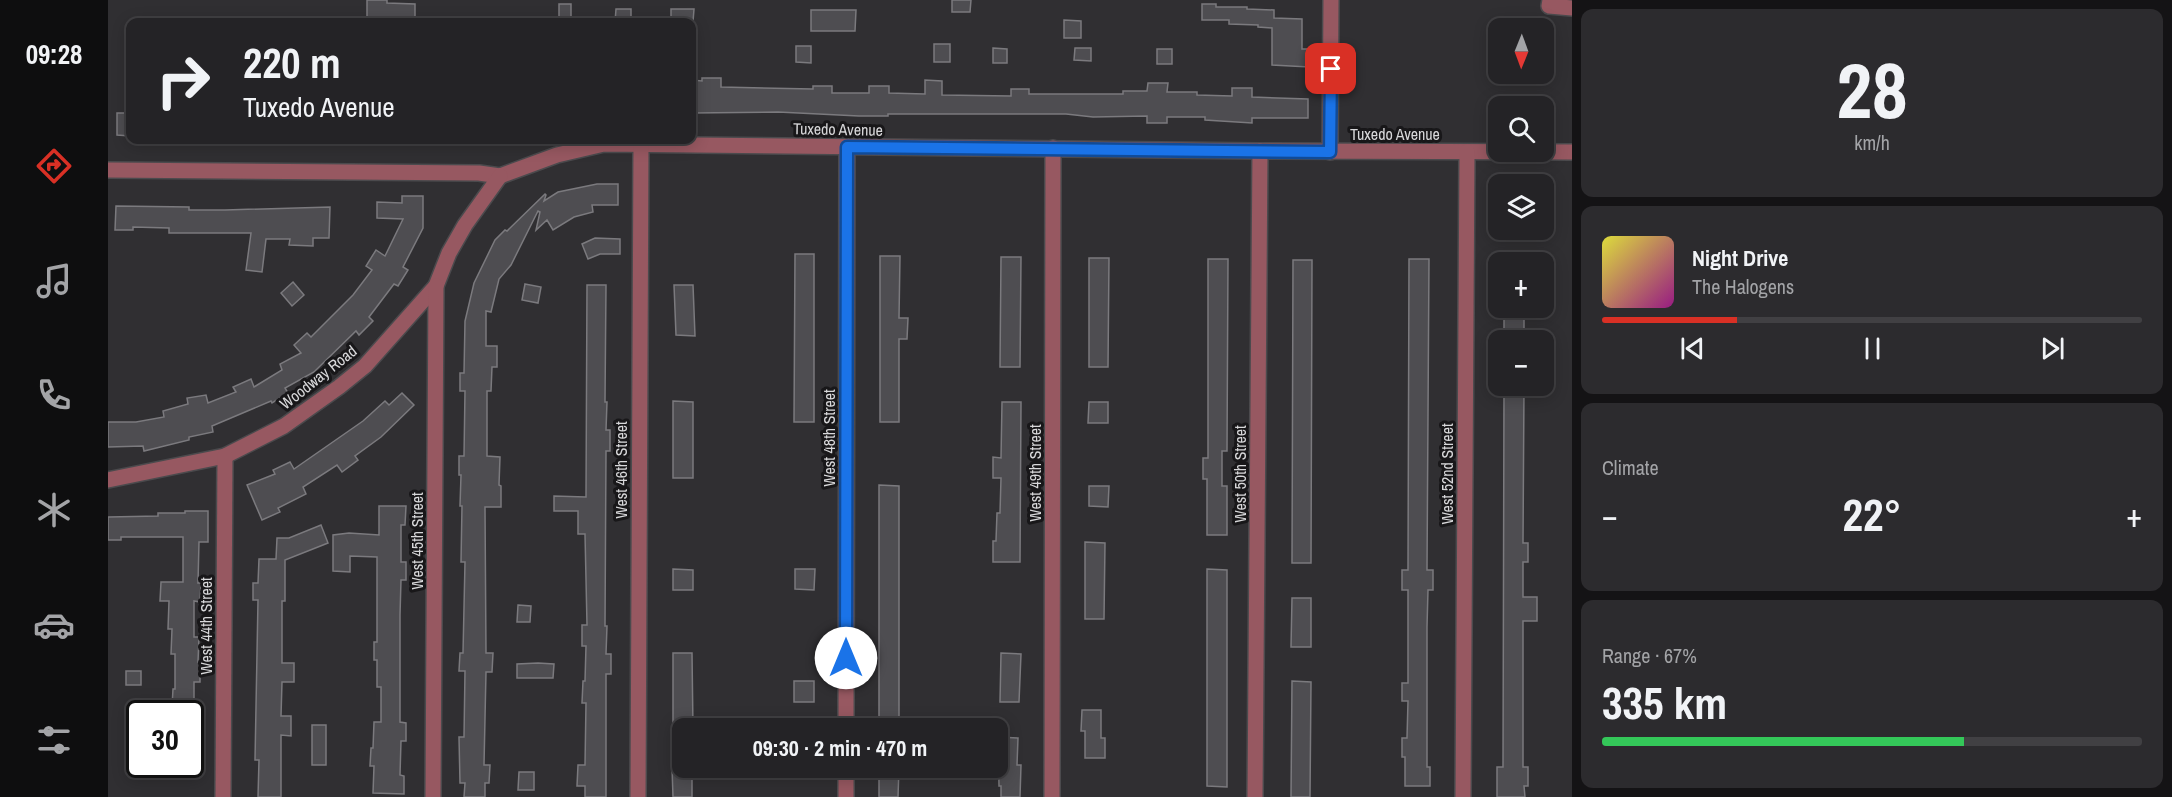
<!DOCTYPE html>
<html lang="en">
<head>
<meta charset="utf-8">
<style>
  body { margin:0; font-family:"Archivo Narrow",sans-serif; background:#2c2b2e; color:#f1f3f6; height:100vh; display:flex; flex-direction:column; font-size:22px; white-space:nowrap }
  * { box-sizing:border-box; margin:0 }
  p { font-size:20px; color:#a3a4a7 }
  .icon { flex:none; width:33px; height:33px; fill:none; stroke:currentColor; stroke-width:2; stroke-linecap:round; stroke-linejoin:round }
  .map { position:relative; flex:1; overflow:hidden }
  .panel { display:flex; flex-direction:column; gap:9px; padding:9px; background:#141315; width:600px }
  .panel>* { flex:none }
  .guide { position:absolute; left:18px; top:18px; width:570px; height:126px; border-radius:12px; box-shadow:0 3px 15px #0003,0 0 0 2px #414043; background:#242326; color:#f1f3f6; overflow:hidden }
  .needle { width:39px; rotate:181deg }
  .buttons { position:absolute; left:1380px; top:18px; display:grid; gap:12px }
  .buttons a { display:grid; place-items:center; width:66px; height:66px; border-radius:12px; background:#242326; box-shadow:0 3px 15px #0003,0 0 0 2px #414043; font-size:30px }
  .speed { position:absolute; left:18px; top:700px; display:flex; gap:12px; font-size:30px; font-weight:700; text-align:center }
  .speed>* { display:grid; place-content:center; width:78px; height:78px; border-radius:50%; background:#242326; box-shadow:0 3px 15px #0003,0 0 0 2px #414043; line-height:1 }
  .speed .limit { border:3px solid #111; border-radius:9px; background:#fff; color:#111 }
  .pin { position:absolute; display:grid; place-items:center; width:51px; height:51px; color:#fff; margin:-26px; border-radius:12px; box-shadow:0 3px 9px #0006 }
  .me { position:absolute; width:66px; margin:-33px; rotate:0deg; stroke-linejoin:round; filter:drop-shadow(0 0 4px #0008) }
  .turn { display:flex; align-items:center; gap:21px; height:126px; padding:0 18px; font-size:27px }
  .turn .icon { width:78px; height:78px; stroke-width:2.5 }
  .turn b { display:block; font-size:42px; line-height:51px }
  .big { font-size:45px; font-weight:700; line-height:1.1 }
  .panel .tile { flex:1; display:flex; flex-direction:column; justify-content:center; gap:9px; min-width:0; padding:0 21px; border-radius:12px; background:#2c2b2e }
  .panel .dial { align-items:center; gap:0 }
  .dial b { font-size:78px; line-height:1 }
  .song { display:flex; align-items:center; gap:18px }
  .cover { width:72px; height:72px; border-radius:9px; background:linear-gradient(135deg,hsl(60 70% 55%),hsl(310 70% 35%)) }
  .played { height:6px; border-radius:3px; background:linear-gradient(90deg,#d93025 25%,#414043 25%) }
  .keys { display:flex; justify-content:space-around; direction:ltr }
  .heat { display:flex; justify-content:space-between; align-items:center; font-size:33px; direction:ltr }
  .charge { height:9px; border-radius:4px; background:linear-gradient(90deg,#34c759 67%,#414043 0) }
  .trip { position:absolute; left:564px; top:718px; width:336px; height:60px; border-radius:12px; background:#242326; box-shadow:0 3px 15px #0003,0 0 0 2px #414043; font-weight:700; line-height:60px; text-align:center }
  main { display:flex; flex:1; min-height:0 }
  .dock { display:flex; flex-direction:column; width:108px; justify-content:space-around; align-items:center; background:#0e0e0f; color:#a3a4a7 }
  .dock .icon { width:42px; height:42px }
  .dock .selected { color:#d93025 }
  .dock b { font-size:27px; color:#f1f3f6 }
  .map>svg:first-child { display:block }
</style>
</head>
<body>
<main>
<nav class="dock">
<b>09:28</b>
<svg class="icon selected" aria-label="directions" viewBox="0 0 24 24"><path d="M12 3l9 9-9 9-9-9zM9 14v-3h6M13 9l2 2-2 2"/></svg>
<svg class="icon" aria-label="music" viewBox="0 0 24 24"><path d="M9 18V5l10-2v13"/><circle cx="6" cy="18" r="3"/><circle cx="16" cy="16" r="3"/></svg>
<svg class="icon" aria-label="phone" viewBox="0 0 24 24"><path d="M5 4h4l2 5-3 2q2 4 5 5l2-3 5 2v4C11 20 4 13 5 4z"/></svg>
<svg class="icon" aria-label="climate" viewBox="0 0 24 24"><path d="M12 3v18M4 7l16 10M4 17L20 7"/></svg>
<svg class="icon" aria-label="car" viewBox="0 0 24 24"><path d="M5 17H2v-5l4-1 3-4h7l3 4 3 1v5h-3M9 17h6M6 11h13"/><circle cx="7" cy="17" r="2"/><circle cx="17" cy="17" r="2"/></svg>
<svg class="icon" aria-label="filters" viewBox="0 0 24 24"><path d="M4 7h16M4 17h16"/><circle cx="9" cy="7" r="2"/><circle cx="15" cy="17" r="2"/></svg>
</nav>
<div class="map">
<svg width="1464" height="797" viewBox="0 0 1464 797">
  <rect width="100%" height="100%" fill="#302f32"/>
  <g fill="#4e4d51" stroke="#7b7a7e" stroke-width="1.5">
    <path d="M259,0H279V3L307,4V21L259,22Z"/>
    <path d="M844,0H863L862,12H844Z"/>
    <rect x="451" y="4" width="12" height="18"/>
    <path d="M1094,4H1108V7H1139V9L1166,10V18L1194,19V49H1201V67L1164,65V28L1150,27V25L1121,24V20H1094Z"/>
    <path d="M508,9H523V22H507Z"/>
    <path d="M563,9H586L585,22H563Z"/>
    <path d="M703,10H748L747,31H703Z"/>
    <path d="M956,20L973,21V38H956Z"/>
    <rect x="826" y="44" width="16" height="18"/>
    <path d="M688,46H703V63L688,62Z"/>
    <path d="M885,48L899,49V63H885Z"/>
    <path d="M967,48H983V61L966,60Z"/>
    <rect x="1049" y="49" width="15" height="15"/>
    <path d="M594,78H613V87L705,89V86H724V93H761V86H781V93L817,94V80L834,81V95L903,96V89H921V94H1015V91H1039L1040,83H1060L1059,92H1089V95L1124,96V88H1144V97L1200,99V118H1144V123L1097,120V117H1059V123H1039V116L985,117L958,114H780V116H751L670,112L584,113V80L594,81Z"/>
    <path d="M9,113H22V136L9,135Z"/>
    <path d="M489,184H510V205H484L485,212L466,217L445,230L439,220L428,230L432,212L430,211L403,265L391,279L383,312L378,311V346H389V367H384L383,391H379V456L392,457L391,485L393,486V507H377L378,653H385L384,672H378L376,765H382L381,783H377V797H356L357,783H352L351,737H356L357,671H351L352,653H355L357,562H353L354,506H352L353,475H351V456H356L357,391H352V373H356L357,321L366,283L387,240L397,230L399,231L437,194L438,195L436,201L450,192Z"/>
    <path d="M294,196H315V228L295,267L300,270L290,286L286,284L261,317L265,321L251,335L248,331L206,372L177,388L180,393L164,403L163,401L104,426L105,432L81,437V440L36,451L35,446L0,447V422H28L56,417L55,411L80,404L79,398L98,395L100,403L128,392L125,387L143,379L146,387L174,370L172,364L193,353L186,345L199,333L203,337L245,295L264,270L258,266L268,250L277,256L295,219L269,218V202L294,203Z"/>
    <path d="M8,206L81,207V210H117L222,207L221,238H205V246L181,245L182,239H158L154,272L138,270L143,233H61V228L25,227V230H7Z"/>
    <path d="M487,238L512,239V254H492L480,259L474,244Z"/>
    <path d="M687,254H706V422H686Z"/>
    <path d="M772,256H792L791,318H800L799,339H791V422H772Z"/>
    <path d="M893,257H913L912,367H892Z"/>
    <path d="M981,258H1001L1000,367H981Z"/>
    <path d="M1100,259H1120L1119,451H1114V486H1119V535H1099V479H1095V458H1100Z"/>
    <path d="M1301,259H1321L1319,570H1325V590H1320L1319,627V767H1322V786H1297V757H1294V738H1299L1300,701H1294V683H1300V590H1294V570H1300Z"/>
    <path d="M1185,260H1204L1203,563H1184Z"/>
    <path d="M185,282L196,295L184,306L173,293Z"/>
    <path d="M417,284L433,287L430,303L414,300Z"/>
    <path d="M479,285H498L497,402H499L498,430H502V451H498L497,626H499L498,654H503V674H498V797H477V786H469L470,765H477L478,703H474L475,681H477L478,646H474V625H479L477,534H470V511H446V496L478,497Z"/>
    <path d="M566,285H585L587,336L568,335Z"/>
    <rect x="1396" y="308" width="20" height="32"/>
    <path d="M1396,386H1416L1415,543H1420V562H1415V597H1429V621H1415V767H1420V786H1416L1417,797H1389V767H1395Z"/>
    <path d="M294,393L306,405L273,437L247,456L250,460L234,472L229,465L195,487L198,494L170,508L172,512L154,520L139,485L167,474L165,470L182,462L186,469L255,421L277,401L281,405Z"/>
    <path d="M565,401L585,402V478H565Z"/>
    <path d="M894,402H913L912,562H885V541H888L889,513H892L893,478H885V457L893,458Z"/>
    <path d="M981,402H1000V423H980Z"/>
    <path d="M771,485L791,486V729H771Z"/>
    <path d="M981,486H1001L1000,507L981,506Z"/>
    <path d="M271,506H298L297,525H293V562H298V580H293L292,615V722L298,723V741H293L292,775L296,776V794L265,793L266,766H262L263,748H265L266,722H273V687H269V660H266V642H269V557L242,556V572L225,571V535L241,533L271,535Z"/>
    <path d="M77,511H100V542H91L90,583H93L92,602L86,601V637H91L90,662H92V682H86V708L64,707L65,689H67V654H63L64,629H60L61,601H52L53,582H75V537H13V540H0V517L50,516V513H77Z"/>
    <path d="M213,525L220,543L177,560V601H174V663H186V682H174L173,716H183V736L173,735V797H150L151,760H147L150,600H145V583H150L151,559H168L169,538H181Z"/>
    <path d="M977,542L997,543L996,619H977Z"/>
    <path d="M565,569L585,570V590H565Z"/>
    <path d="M687,569H707L706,590L687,589Z"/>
    <path d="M1099,569L1119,570V787L1099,786Z"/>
    <path d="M1184,598H1203V647H1183Z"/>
    <path d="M410,605L423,606L422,622H409Z"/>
    <path d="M565,653H584L585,729H565Z"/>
    <path d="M893,653L913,654L911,702H892Z"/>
    <path d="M430,663L446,664L445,678H409V664Z"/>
    <rect x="18" y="671" width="15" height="14"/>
    <rect x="686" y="681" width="20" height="21"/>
    <path d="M1184,681L1203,682L1202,797H1183Z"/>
    <path d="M974,710H993V738H997V758H977V731H973Z"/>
    <path d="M18,725H32V741L17,740Z"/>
    <rect x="204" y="725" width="14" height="40"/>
    <path d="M890,737L910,738L909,765H913L912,797H893V786H891Z"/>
    <path d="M564,768H584V797H565Z"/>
    <path d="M771,768H791L790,797H771Z"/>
    <path d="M411,772H426V790H410Z"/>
  </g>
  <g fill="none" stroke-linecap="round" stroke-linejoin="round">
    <g stroke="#4b4a4d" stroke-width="18">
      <g id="minor">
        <path d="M1442,0L1441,6L1464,8"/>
        <path d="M1222,152L1223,0"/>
        <path d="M0,170L371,173L392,176L449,155L496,144L1152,151L1464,152"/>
        <path d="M0,480L117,456L176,426L231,387L257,366L328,286L341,253L357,225L392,176"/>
        <path d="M738,729L739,147"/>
        <path d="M115,797L117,456"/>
        <path d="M325,797L328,286"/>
        <path d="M530,797L533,144"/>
        <path d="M738,797V768"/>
        <path d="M944,797L945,148"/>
        <path d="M1147,797L1152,151"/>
        <path d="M1355,797L1359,152"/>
      </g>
    </g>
    <use href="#minor" stroke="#975861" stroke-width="15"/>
  </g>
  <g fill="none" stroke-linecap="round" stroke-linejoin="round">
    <g stroke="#114b97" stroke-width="15">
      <path id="route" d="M738,658L739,147L1222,152L1223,69"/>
    </g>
    <use href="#route" stroke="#1a73e8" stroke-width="10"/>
  </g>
  <g text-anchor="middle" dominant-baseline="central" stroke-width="6" stroke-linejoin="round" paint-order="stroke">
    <g font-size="16" fill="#d8d8da" stroke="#181719">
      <text transform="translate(730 129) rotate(1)">Tuxedo Avenue</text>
      <text x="1287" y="134">Tuxedo Avenue</text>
      <text transform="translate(210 377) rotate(-38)">Woodway Road</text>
      <text transform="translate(721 438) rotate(-90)">West 48th Street</text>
      <text transform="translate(513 470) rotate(-90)">West 46th Street</text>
      <text transform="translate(927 473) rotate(-90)">West 49th Street</text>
      <text transform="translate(1132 474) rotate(-90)">West 50th Street</text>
      <text transform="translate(1339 474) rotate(-90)">West 52nd Street</text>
      <text transform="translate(309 541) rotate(-90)">West 45th Street</text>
      <text transform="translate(98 626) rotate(-90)">West 44th Street</text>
    </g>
  </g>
</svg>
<div class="buttons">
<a><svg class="needle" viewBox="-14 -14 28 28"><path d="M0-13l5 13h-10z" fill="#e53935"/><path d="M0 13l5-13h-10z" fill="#a3a4a7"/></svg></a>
<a><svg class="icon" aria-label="search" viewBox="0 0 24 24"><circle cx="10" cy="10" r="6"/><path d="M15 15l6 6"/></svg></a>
<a><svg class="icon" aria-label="layers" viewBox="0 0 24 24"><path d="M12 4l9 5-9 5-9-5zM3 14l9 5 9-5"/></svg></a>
<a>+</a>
<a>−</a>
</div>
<div class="speed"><div class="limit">30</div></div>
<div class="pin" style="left:1223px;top:69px;background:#d93025"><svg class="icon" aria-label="arrive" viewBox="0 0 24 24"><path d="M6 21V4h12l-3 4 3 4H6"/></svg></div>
<svg class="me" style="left:738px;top:658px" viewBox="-20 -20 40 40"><circle r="19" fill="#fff"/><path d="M0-13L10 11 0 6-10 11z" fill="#1a73e8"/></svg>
<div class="trip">09:30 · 2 min · 470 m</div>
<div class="guide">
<div class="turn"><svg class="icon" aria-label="right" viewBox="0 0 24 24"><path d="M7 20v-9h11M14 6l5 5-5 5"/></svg><div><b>220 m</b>Tuxedo Avenue</div></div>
</div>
</div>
<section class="panel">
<div class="tile dial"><b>28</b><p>km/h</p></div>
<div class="tile">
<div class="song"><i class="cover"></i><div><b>Night Drive</b><p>The Halogens</p></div></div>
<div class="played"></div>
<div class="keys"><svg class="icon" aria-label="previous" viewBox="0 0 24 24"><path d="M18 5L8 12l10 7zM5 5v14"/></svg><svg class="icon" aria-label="pause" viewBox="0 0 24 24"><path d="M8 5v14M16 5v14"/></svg><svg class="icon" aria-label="next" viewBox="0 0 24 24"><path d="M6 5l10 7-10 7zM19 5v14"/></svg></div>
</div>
<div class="tile"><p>Climate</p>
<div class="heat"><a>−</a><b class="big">22°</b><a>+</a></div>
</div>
<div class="tile"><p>Range · 67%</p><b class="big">335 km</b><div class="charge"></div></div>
</section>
</main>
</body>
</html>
